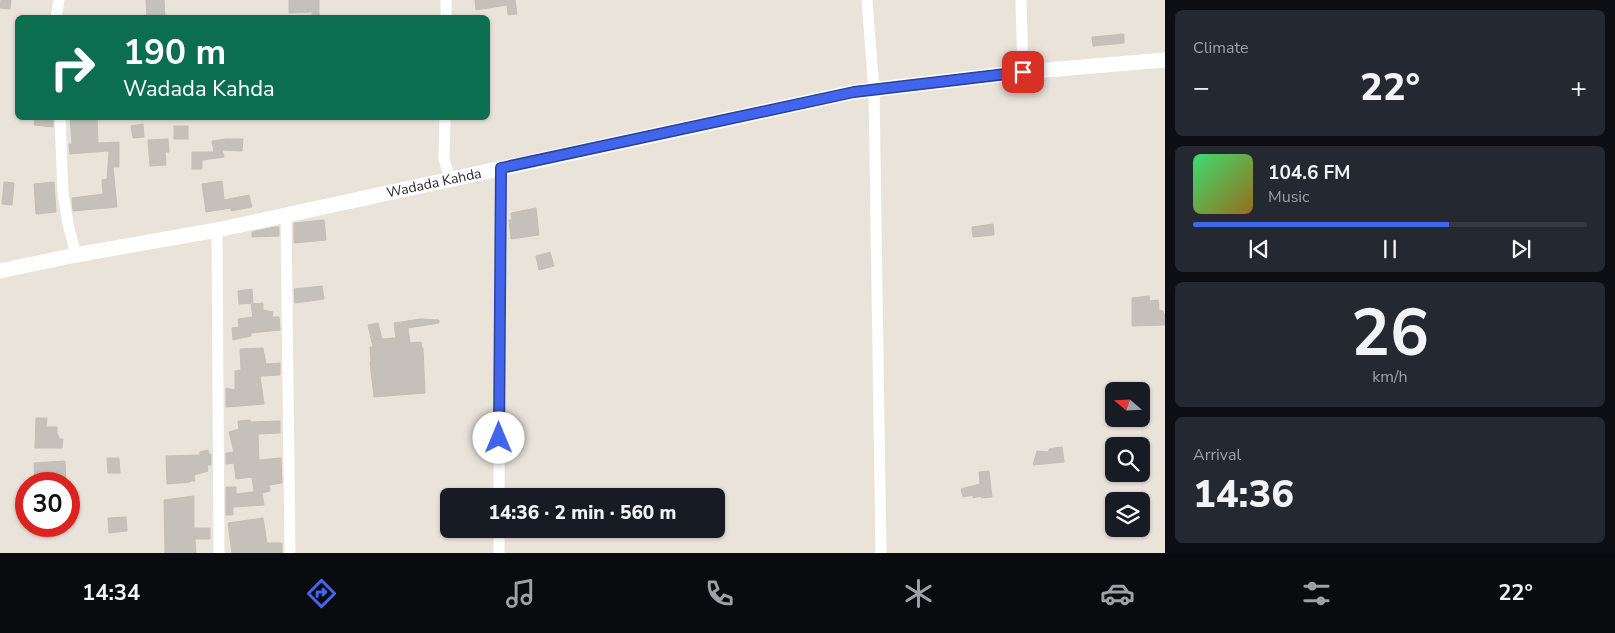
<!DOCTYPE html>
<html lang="en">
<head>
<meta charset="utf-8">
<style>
  body { margin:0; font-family:"Nunito Sans",sans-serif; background:#242831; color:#f1f3f6; height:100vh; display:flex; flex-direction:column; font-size:19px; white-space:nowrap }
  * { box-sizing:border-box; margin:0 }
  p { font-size:16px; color:#9ea1a6 }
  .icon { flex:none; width:28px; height:28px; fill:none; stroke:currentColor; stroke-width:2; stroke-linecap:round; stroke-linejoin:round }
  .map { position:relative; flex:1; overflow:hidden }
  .side { display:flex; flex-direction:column; gap:10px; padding:10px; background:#0d0f14; width:450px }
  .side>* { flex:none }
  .hud { position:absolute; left:15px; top:15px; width:475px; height:105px; border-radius:8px; box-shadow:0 1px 4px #0004; background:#0b6e4f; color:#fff; overflow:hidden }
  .needle { width:32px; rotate:289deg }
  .fabs { position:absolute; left:1105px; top:382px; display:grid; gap:10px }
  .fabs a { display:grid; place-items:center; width:45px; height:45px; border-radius:8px; background:#171b24; box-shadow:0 1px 4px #0004; font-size:25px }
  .speed { position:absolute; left:15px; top:472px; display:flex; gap:10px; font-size:25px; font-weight:700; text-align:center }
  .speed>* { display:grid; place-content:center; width:65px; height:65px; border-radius:50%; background:#171b24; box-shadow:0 1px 4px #0004; line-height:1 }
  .speed .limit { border:8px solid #d22; background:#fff; color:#111 }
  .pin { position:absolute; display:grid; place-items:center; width:42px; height:42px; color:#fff; margin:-21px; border-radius:10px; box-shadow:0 2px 8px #0006 }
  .me { position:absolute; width:55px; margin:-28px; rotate:0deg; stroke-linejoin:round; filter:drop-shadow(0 0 4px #0008) }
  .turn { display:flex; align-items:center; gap:18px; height:105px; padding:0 25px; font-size:22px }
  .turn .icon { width:65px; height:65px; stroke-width:2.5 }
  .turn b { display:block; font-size:35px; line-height:42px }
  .big { font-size:38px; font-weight:800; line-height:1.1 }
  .side .widget { flex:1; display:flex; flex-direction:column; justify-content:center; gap:8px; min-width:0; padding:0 18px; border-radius:8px; background:#242831 }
  .side .dial { align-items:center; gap:0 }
  .dial b { font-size:65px; line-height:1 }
  .song { display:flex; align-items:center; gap:15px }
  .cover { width:60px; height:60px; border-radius:8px; background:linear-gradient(135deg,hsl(140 70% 55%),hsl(40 70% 35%)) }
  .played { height:5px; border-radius:2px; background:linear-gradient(90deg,#4265ee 65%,#363941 65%) }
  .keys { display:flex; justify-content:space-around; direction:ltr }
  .heat { display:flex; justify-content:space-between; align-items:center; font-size:28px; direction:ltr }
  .trip { position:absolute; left:440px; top:488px; width:285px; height:50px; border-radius:8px; background:#171b24; box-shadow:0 1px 4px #0004; font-weight:800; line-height:50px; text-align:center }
  .menu { display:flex; height:80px; justify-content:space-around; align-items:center; background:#090b0e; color:#9ea1a6 }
  .menu .icon { width:35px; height:35px }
  .menu .active { color:#4265ee }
  .menu b { font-size:22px; color:#f1f3f6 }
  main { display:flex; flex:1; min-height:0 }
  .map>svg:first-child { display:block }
</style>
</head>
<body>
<main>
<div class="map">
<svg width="1165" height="553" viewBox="0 0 1165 553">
  <rect width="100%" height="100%" fill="#eae3da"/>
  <g fill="#c5c0ba" stroke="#c5beb4">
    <path d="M1,0H11L10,9L0,8Z"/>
    <path d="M146,0H164L165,18H147Z"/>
    <path d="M289,0H319V18H312V12L289,13Z"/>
    <path d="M475,0H515L517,14L508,15L507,5L476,10Z"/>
    <path d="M1124,34V43L1093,46L1092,37Z"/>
    <path d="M35,118H53V127L34,125Z"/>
    <path d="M70,118H97L98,143L119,142V167H113L117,207L73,211L72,198L103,194L102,180L107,179L109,152L107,151L70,154L69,144H72Z"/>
    <path d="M143,124L144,137L133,138L131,126Z"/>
    <rect x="174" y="126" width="14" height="13"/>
    <path d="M168,139L169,152H165L166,165L150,166L148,140Z"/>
    <path d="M226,139H243L242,151L222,150L224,157L202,160V169H192V152H214L212,141Z"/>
    <path d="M222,181L224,200L249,195L252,207L231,211V208L206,212L202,184Z"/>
    <path d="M4,182L14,183L12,205L2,204Z"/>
    <path d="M54,182L56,212L36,214L34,184Z"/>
    <path d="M536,208L539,235L511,239L509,220H512L511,213Z"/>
    <path d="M324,220L326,240L294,243V223Z"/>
    <path d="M993,224L994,235L973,237L972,227Z"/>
    <path d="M275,227H279V236L252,237V232Z"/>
    <path d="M550,252L554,266L539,270L536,256Z"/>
    <path d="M322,286L324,299L295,303L294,289Z"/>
    <path d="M252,289L253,303L239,304L238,291Z"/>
    <path d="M1149,296L1150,301L1158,300L1159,310L1163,311L1165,317V325L1132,326V298Z"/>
    <path d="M263,303V310L273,312L272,317H279L280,330L251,333V336L233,340L232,328L239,327L238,319L253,317L251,304Z"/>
    <path d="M420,319L439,320V323L408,328L410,343L421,342L422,348H423L425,393L374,397L370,362L371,361L370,347H373L368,325L378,323L382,339L396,338L394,323Z"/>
    <path d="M263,348L266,364L280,363V375L260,376L264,404L226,407V388L235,390V371L241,370L240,349Z"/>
    <path d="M36,418H47L46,427H57V435L59,436V439H63L62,448H35Z"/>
    <path d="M250,420L251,422L280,421V433L258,434L259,460L281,458L282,483L269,485L270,491L262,493L264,505L233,507V515H226V487H236V494L254,492L252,477L236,479L234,463L226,464V453L234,452L229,432L239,429L238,421Z"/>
    <path d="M1062,447L1064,462L1033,465L1037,451L1049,452V449Z"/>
    <path d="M208,450L209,454H211V465H207L208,471L194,475L195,481H190V482L167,484L166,456L200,455V452Z"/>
    <path d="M107,458H119L120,473H108Z"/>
    <path d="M65,461L66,484H35L34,463Z"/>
    <path d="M989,471L992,497L981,498V496L973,498V495L963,497L961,489L980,484L979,472Z"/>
    <path d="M194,496V528H210V539H195L196,553H165L164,500Z"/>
    <path d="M126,517L127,531L109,533L108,518Z"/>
    <path d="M263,518L267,543H282V553H232L228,523Z"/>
  </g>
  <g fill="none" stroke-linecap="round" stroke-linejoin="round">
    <g stroke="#fff" stroke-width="11">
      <path d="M867,0L874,90L881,553"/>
      <path d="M1021,0L1023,72"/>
      <path d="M56,18L59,0"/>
      <path d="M446,18V0"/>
      <path d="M60,118L63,193L68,224L76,255"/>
      <path d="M445,118L444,159L450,179"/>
      <path d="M286,215L290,553"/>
      <path d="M217,230L219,553"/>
      <path d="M499,496L501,168"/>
      <path d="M499,553V529"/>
    </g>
    <path stroke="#fff" stroke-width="15" d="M0,271L76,255L217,230L854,92L1023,72L1165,60"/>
  </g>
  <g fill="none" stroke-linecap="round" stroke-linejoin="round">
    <g stroke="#2b429b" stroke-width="12">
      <path id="route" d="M499,438L501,168L854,92L1023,72"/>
    </g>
    <use href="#route" stroke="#4265ee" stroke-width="9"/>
  </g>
  <g text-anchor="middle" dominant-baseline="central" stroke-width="4" stroke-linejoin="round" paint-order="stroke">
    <g font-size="14" fill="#282828" stroke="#fff">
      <text transform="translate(434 183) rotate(-12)">Wadada Kahda</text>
    </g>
  </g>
</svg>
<div class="fabs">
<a><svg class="needle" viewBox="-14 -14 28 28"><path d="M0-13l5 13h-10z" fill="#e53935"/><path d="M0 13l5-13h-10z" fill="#9ea1a6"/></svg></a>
<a><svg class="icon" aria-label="search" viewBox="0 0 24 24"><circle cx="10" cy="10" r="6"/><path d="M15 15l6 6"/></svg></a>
<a><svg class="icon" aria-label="layers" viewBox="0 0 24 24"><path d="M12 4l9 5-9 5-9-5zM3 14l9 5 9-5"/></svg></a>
</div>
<div class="speed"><div class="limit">30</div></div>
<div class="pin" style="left:1023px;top:72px;background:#d93025"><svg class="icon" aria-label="arrive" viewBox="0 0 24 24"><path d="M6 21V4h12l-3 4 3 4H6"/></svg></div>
<svg class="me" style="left:499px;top:438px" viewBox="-20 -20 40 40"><circle r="19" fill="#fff"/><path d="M0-13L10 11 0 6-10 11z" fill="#4265ee"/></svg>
<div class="trip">14:36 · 2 min · 560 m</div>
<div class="hud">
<div class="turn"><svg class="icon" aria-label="right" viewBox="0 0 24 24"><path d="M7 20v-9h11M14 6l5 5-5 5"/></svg><div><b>190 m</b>Wadada Kahda</div></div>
</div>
</div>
<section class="side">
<div class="widget"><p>Climate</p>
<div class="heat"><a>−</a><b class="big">22°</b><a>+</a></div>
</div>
<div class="widget">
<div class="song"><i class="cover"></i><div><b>104.6 FM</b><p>Music</p></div></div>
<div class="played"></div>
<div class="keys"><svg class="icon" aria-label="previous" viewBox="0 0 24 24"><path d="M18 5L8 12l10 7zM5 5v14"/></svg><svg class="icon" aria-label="pause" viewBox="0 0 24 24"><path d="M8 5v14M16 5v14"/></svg><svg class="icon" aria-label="next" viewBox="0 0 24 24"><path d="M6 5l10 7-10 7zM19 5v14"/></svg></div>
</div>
<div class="widget dial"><b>26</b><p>km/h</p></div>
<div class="widget"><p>Arrival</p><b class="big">14:36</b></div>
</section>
</main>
<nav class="menu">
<b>14:34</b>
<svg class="icon active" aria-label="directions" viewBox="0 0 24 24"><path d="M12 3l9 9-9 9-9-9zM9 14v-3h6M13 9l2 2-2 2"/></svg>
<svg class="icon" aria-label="music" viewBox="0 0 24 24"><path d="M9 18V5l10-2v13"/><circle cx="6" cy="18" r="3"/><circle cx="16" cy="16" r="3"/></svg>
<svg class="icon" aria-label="phone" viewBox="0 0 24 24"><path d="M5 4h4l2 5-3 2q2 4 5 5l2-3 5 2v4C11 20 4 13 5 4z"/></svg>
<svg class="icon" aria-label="climate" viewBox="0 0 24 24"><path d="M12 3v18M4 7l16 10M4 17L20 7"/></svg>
<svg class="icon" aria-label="car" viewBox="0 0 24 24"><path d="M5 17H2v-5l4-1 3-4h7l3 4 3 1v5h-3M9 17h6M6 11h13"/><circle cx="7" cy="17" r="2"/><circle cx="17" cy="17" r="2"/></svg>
<svg class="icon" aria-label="filters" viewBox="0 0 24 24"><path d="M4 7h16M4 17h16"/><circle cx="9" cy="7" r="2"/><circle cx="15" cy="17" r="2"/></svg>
<b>22°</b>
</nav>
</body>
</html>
